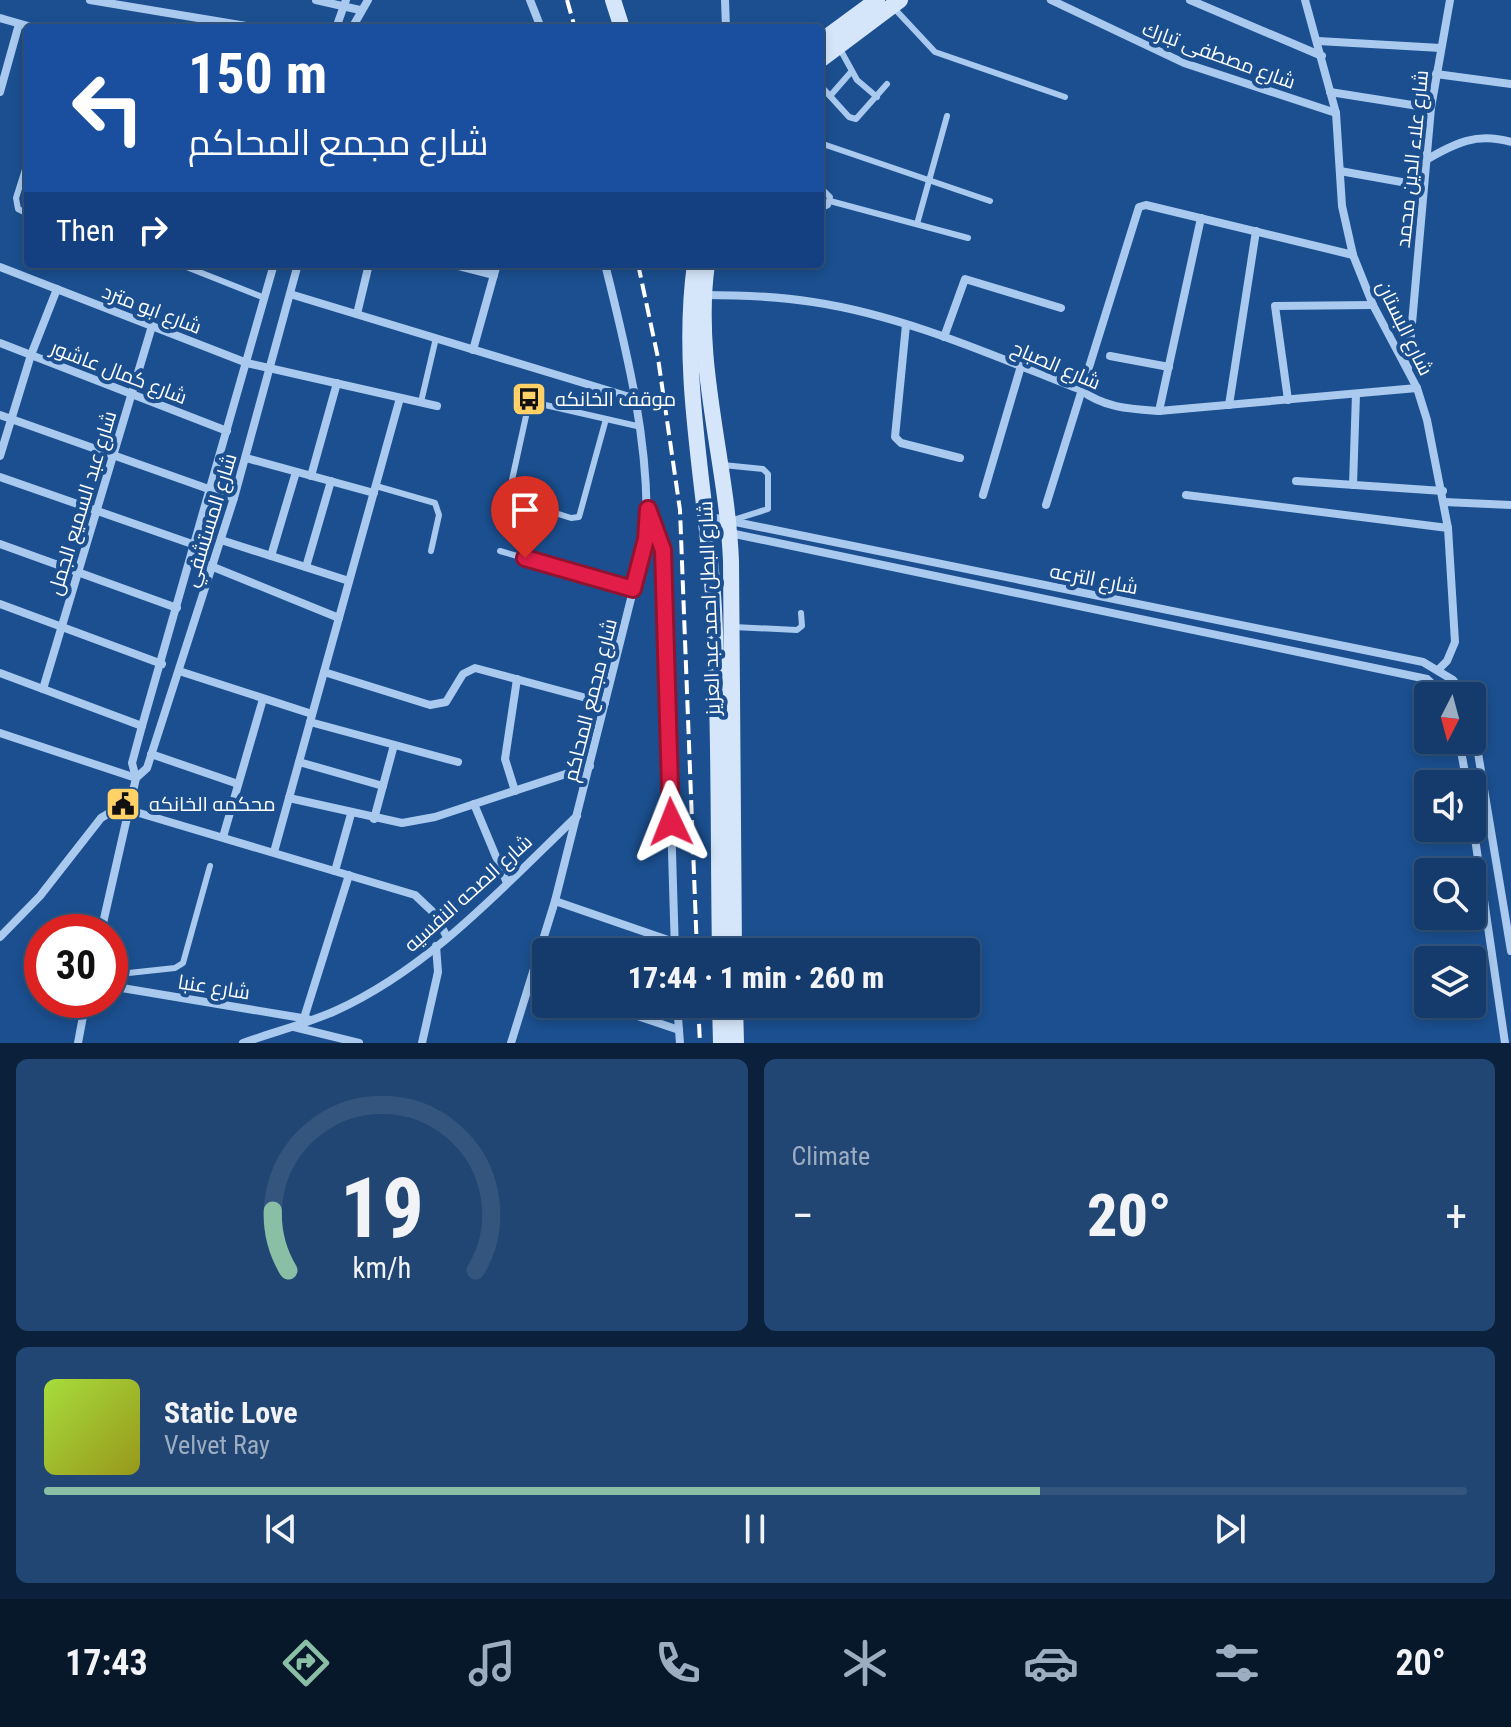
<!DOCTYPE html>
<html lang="en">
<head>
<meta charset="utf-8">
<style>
  body { margin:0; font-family:"Roboto Condensed",Cairo,sans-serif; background:#214673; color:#f1f3f6; height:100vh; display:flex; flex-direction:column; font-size:30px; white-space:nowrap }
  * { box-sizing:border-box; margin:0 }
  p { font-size:26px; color:#9dadc1 }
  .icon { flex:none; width:44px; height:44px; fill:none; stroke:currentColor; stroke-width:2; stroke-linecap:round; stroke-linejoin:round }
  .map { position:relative; height:1043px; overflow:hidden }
  .sheet { display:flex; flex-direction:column; gap:16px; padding:16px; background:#0b203b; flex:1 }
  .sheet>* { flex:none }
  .hud { position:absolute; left:24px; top:24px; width:800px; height:244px; border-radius:8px; box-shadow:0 4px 12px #0003,0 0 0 2px #33557e; background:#1a4fa0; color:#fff; overflow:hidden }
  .needle { width:52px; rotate:186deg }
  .fabs { position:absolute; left:1414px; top:682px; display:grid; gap:16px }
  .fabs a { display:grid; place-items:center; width:72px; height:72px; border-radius:8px; background:#143b6b; box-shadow:0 4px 12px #0003,0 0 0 2px #33557e; font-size:40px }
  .speed { position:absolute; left:24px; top:914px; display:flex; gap:16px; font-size:40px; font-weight:700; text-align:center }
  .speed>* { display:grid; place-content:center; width:104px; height:104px; border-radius:50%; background:#143b6b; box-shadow:0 4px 12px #0003,0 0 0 2px #33557e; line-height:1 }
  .speed .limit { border:12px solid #d22; background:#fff; color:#111 }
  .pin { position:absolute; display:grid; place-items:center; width:68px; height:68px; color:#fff; margin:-82px -34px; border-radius:50% 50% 50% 0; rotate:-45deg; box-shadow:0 0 8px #0007 }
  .pin .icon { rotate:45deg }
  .me { position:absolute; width:88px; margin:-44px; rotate:358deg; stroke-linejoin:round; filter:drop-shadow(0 0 6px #0008) }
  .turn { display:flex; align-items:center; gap:28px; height:168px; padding:0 32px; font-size:36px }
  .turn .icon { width:104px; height:104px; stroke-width:2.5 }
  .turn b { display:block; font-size:56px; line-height:68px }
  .then { display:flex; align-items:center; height:76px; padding:0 32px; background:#0003; gap:16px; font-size:30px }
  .big { font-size:60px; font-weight:800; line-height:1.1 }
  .sheet .tile { flex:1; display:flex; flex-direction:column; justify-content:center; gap:12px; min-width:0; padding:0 28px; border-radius:12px; background:#214673 }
  .sheet .dial { align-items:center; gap:0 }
  .dial svg { height:208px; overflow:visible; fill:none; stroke:#33557e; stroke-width:7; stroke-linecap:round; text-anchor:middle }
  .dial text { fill:#f1f3f6; stroke:none }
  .song { display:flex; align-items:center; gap:24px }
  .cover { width:96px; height:96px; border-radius:12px; background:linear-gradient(135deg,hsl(80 70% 55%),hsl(60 70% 35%)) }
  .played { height:8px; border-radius:4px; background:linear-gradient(90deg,#8abfa5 70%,#33557e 70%) }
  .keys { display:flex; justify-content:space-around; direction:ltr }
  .heat { display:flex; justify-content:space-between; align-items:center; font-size:44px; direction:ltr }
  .sheet .tiles { flex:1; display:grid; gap:16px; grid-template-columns:1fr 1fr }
  .tile:last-child { grid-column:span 2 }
  .trip { position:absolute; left:532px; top:938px; width:448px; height:80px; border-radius:8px; background:#143b6b; box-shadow:0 4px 12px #0003,0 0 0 2px #33557e; font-weight:800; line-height:80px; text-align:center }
  .dock { display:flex; height:128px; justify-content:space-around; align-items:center; background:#08182b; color:#9dadc1 }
  .dock .icon { width:56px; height:56px }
  .dock .active { color:#8abfa5 }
  .dock b { font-size:36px; color:#f1f3f6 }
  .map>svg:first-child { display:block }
</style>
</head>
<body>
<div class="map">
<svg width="1511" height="1043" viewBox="0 0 1511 1043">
  <rect width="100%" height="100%" fill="#1b4f8f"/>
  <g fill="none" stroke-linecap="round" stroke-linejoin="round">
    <g stroke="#a9c9ee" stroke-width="6">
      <path d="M892,6L935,52L1065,97"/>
      <path d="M840,49L857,80L877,97"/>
      <path d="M820,85L849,117L856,119L887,84"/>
      <path d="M830,96L851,72"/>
      <path d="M820,143L990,201"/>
      <path d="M28,160L16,198L18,209L28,214"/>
      <path d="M820,187L830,197L828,205L820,209"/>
      <path d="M830,201L968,238"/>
      <path d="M917,224L947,116"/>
      <path d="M179,264L265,298"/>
      <path d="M421,402L436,338"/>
      <path d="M606,419L579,517L571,518L508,498L528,407L532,402L637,426"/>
      <path d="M723,465L763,469L768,474V509L733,520"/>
      <path d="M376,486L435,503L439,515L431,551"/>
      <path d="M500,551L633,589"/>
      <path d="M733,627L797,630L802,626L801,613"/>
      <path d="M110,975L175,968L183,963L210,866"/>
    </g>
    <g stroke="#a9c9ee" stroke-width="8">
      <path d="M90,0L258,28"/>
      <path d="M316,0L360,10"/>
      <path d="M530,0L541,28"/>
      <path d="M725,0L726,28"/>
      <path d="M1051,0L1184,63L1336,113"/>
      <path d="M1190,0L1322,56"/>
      <path d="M1305,0L1336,113L1342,206L1353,255L1373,305L1417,388L1427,420L1448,528L1455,642L1447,661L1439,669"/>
      <path d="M0,18L35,28"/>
      <path d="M336,28L346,0"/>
      <path d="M352,28L368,0"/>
      <path d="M1318,41L1441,48"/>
      <path d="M1436,74L1511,84"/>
      <path d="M0,92L19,24"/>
      <path d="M1330,92L1431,108"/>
      <path d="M1426,160C1455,143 1477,132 1511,142"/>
      <path d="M1340,171L1424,186"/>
      <path d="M451,264L494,275"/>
      <path d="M0,267L247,363L437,406"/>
      <path d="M290,294L633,398"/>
      <path d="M703,295C740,295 776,296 813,302C906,316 994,356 1081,390C1104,408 1131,409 1159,411L1417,388"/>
      <path d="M357,314L369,264"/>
      <path d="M906,325L895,437L901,443L960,458"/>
      <path d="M944,337L965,279L1061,308"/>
      <path d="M0,343L227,431"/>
      <path d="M473,350L497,264"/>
      <path d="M1110,356L1169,367"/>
      <path d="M1408,369L1431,108L1450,0"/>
      <path d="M1288,400L1275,306L1373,305"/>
      <path d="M1229,405L1256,231"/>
      <path d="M1159,411L1201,218"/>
      <path d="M0,415L234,498"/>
      <path d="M0,456L31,355L57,289"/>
      <path d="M246,458L374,493"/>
      <path d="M311,476L337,383"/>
      <path d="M0,477L195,545"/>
      <path d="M1296,481L1443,491"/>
      <path d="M1353,485L1356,394"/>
      <path d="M983,495L1021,366"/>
      <path d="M1186,495L1448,528"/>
      <path d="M1444,502L1511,505"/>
      <path d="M1046,505L1139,207L1146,205L1353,255"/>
      <path d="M648,509L663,550L675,952"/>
      <path d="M706,516L1423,662L1453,680L1465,696"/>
      <path d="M730,533L1427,679L1445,696"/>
      <path d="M221,540L349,581"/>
      <path d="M0,544L177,608"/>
      <path d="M271,556L296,472"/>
      <path d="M191,558L339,618"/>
      <path d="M306,567L331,481"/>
      <path d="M0,604L162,664"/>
      <path d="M179,671L312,714"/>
      <path d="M324,672L430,705L446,702L463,674L475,668L605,703"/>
      <path d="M0,673L142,726"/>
      <path d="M43,689L152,326"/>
      <path d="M1472,717L1511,951"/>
      <path d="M310,722L458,762"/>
      <path d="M0,733L136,778"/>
      <path d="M1459,740L1467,784"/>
      <path d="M151,754L238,784"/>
      <path d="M299,762L383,786"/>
      <path d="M136,778L147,768L234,498L298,264"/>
      <path d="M515,791L505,759L517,679"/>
      <path d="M289,798L402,823L435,817L590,766"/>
      <path d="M474,804L507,883"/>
      <path d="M1472,818L1505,1043"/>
      <path d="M374,819L394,745"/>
      <path d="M223,837L263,699"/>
      <path d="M274,852L400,398"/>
      <path d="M335,871L351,814"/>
      <path d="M555,901L674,942"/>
      <path d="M101,932L136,778L132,763L142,726L274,264"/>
      <path d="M0,937L40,896L101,818L119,807L415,895L434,913L447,937"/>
      <path d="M532,981L546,985"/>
      <path d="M110,986L308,1019"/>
      <path d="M602,1004L679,1030"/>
      <path d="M677,1004L680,1043"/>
      <path d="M304,1018L349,875"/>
      <path d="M294,1027L359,1043"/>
      <path d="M78,1043L86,1000"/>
      <path d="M243,1043C273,1032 306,1024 335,1011C430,968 503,887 577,816"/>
      <path d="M422,1043L438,972L436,946"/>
      <path d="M511,1043L555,901L646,539C651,448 627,352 605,264"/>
    </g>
    <g stroke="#d6e6fa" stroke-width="16">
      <path d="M613,0L622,28"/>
      <path d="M820,42L877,0"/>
      <path d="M820,60L900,0"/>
      <path d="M695,264C679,379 708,495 714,610C720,724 718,838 720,952"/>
      <path d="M707,264C693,363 727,462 731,561L734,952"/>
      <path d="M720,1004L721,1043"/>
      <path d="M735,1004L736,1043"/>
    </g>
    <g stroke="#fff" stroke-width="4" stroke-dasharray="14 6" stroke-linecap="butt">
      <path d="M567,0L575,28"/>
      <path d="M638,264L658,358L680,510L697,952"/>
      <path d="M698,1004L700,1043"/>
    </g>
  </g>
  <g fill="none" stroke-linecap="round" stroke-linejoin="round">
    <g stroke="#92132f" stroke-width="20">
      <path id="route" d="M525,558L633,589L646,539L648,509L663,550L671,822"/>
    </g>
    <use href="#route" stroke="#e11d48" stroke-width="14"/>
  </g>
  <defs>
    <g id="bus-square" transform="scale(1.8)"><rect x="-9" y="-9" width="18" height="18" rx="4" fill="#ffd166" stroke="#1b4f8f"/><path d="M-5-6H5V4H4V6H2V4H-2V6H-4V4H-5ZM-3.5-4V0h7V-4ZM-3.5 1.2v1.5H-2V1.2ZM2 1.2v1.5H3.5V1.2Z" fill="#111"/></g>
    <g id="civic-square" transform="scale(1.8)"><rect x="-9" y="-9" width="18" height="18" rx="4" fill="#ffd166" stroke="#1b4f8f"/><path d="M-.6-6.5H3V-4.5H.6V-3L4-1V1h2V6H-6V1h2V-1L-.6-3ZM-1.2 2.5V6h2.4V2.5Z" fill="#111"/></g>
  </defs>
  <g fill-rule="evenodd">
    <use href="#bus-square" x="529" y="399"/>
    <use href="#civic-square" x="123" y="804"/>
  </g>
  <g text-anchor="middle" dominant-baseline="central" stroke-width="8" stroke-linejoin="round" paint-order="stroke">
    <g font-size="20" fill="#fff" stroke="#1b4f8f">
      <text transform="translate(1219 55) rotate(20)">شارع مصطفى تبارك</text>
      <text transform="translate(1412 159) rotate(-84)">شارع علاء الدين محمد</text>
      <text transform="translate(152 309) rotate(21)">شارع ابو مترد</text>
      <text transform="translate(1405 328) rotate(64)">شارع البستان</text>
      <text transform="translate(1056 365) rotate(23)">شارع الصباح</text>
      <text transform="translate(119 372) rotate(21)">شارع كمال عاشور</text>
      <text transform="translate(82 503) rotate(-73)">شارع عبد السميع الجمل</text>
      <text transform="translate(210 520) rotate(-73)">شارع المستشفي</text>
      <text transform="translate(1094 579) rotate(11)">شارع الترعه</text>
      <text transform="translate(709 608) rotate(-92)">شارع البطل احمد عبد العزيز</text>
      <text transform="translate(590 700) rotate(-76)">شارع مجمع المحاكم</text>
      <text transform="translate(468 893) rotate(-42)">شارع الصحه النفسيه</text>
      <text transform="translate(214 987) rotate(9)">شارع عنبا</text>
    </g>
    <g font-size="20" fill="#fff" stroke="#1b4f8f" text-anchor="start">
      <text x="555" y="399">موقف الخانكه</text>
      <text x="149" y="804">محكمه الخانكه</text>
    </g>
  </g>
</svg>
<div class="fabs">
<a><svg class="needle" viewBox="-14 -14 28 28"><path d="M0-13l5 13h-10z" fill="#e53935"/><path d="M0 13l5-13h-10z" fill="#9dadc1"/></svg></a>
<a><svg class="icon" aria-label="sound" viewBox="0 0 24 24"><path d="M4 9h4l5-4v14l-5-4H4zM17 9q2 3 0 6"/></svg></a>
<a><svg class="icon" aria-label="search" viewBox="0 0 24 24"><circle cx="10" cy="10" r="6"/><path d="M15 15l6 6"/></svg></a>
<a><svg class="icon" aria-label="layers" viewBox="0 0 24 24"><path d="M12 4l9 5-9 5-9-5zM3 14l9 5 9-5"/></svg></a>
</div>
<div class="speed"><div class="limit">30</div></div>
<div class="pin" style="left:525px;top:558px;background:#d93025"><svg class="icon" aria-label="arrive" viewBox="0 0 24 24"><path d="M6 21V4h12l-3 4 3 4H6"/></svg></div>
<svg class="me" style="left:671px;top:822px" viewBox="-20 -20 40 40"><path d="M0-17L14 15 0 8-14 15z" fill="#e11d48" stroke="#fff" stroke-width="4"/></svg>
<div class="trip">17:44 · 1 min · 260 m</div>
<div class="hud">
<div class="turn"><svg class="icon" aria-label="left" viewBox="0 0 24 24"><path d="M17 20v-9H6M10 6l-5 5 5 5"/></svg><div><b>150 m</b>شارع مجمع المحاكم</div></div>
<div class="then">Then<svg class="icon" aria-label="right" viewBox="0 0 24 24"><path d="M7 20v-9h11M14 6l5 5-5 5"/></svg></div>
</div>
</div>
<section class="sheet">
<div class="tiles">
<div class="tile dial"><svg viewBox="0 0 100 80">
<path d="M14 69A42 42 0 1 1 86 69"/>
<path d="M14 69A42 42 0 0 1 8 46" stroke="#8abfa5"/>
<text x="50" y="56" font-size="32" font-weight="700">19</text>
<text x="50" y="72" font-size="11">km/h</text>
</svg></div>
<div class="tile"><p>Climate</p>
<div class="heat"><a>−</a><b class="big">20°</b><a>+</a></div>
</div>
<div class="tile">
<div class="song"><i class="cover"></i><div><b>Static Love</b><p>Velvet Ray</p></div></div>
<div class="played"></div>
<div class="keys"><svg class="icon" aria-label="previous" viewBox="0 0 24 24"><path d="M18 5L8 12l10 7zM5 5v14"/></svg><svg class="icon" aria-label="pause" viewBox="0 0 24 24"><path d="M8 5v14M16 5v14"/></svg><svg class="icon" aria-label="next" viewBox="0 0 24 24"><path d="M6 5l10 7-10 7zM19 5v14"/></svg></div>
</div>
</div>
</section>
<nav class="dock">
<b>17:43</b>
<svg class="icon active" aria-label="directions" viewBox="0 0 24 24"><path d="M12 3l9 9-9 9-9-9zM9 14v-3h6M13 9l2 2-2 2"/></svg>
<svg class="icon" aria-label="music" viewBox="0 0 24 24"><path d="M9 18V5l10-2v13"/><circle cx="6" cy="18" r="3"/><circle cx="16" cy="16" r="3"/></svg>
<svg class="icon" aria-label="phone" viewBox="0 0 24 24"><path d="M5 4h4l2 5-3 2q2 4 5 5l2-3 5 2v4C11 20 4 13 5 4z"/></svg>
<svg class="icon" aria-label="climate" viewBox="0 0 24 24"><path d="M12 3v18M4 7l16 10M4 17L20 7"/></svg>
<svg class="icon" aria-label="car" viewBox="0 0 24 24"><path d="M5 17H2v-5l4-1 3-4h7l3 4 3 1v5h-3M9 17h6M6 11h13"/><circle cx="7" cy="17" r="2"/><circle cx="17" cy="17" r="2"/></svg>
<svg class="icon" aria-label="filters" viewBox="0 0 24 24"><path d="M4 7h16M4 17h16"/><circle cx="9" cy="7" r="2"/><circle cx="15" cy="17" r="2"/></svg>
<b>20°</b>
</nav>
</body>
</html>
